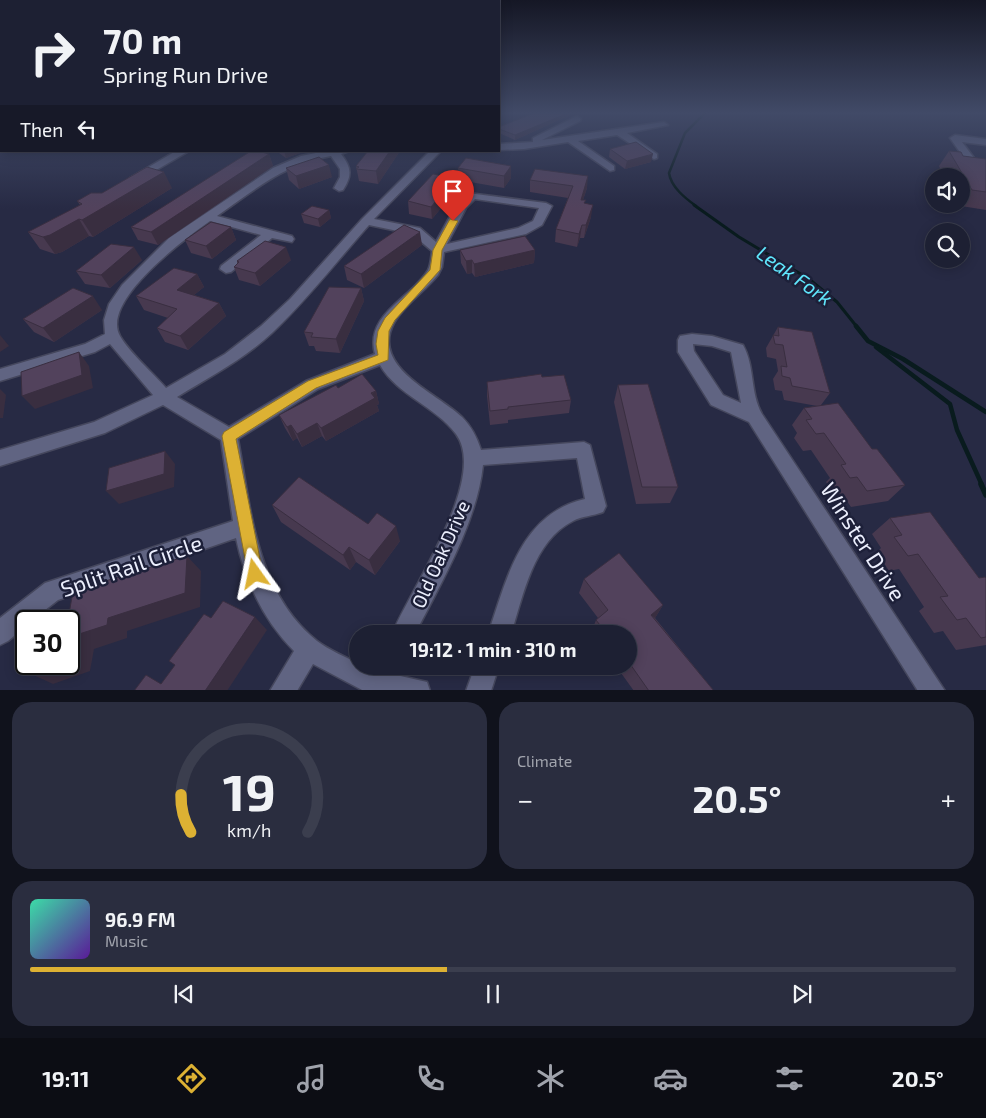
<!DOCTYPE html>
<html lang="en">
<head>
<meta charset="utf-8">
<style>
  body { margin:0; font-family:"Exo 2",sans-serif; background:#2a2d3f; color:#f1f3f6; height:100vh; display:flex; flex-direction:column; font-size:19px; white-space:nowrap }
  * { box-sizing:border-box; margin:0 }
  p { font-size:16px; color:#a0a3ac }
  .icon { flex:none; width:28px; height:28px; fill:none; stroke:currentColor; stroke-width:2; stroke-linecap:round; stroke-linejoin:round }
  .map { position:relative; height:690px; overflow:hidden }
  .sheet { display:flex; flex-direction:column; gap:12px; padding:12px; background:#10121c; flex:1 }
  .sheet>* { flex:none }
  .guide { position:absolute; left:0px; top:0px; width:500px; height:152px; box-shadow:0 2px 12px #0003,0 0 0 1px #3b3e4e; background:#1d2033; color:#f1f3f6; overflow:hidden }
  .tools { position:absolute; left:925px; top:168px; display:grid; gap:10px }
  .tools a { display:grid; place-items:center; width:45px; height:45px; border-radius:50%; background:#1d2033; box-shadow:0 2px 12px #0003,0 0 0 1px #3b3e4e; font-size:25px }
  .speed { position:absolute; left:15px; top:610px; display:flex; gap:10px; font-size:25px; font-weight:700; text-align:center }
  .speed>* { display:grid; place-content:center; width:65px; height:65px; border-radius:50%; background:#1d2033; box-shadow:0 2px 12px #0003,0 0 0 1px #3b3e4e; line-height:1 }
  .speed .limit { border:2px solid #111; border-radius:8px; background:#fff; color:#111 }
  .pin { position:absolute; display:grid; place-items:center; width:42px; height:42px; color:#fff; margin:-51px -21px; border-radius:50% 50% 50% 0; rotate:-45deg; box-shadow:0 0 5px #0007 }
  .pin .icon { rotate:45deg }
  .me { position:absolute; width:55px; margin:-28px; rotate:348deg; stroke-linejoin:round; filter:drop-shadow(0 0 4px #0008) }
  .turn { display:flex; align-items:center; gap:18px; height:105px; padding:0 20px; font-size:22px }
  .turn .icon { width:65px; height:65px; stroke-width:2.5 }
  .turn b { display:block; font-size:35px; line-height:42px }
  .then { display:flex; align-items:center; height:48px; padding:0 20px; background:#0003; gap:10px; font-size:19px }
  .big { font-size:38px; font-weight:700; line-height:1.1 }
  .sheet .tile { flex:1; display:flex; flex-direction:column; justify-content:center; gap:8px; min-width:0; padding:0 18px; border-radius:20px; background:#2a2d3f }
  .sheet .dial { align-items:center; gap:0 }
  .dial svg { height:130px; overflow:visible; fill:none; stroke:#3b3e4e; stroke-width:7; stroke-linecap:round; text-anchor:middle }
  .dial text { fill:#f1f3f6; stroke:none }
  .song { display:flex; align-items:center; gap:15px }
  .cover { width:60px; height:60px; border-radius:8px; background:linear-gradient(135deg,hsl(160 70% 55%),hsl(270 70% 35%)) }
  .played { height:5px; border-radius:2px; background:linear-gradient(90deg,#ddb133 45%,#3b3e4e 45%) }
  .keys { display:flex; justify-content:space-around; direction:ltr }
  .heat { display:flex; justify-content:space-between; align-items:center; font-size:28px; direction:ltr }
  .sheet .tiles { flex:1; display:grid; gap:12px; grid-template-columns:1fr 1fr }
  .tile:last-child { grid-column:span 2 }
  .trip { position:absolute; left:349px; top:625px; width:288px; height:50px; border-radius:25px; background:#1d2033; box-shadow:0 2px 12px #0003,0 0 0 1px #3b3e4e; font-weight:700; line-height:50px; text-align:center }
  .dock { display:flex; height:80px; justify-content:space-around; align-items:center; background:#0c0d14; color:#a0a3ac }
  .dock .icon { width:35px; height:35px }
  .dock .current { color:#ddb133 }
  .dock b { font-size:22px; color:#f1f3f6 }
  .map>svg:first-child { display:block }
</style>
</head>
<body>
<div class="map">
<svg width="986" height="691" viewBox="0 0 986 691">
  <rect width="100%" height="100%" fill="#272a44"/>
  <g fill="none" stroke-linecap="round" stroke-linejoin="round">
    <path stroke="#091b1e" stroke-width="2.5" d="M696,206C685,198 671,187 669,173L685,133L705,113"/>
    <path stroke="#091b1e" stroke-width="3" d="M694,205L739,237L809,279L837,302L857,327"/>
    <g stroke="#091b1e" stroke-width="4.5">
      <path d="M856,326L868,341L903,359L986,412"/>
      <path d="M876,347L950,404L957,430L982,485"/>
    </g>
    <path stroke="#091b1e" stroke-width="5.5" d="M981,484L986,495"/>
    <g stroke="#45475d" stroke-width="3">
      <g id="minor">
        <path d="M577,116L581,119L580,121L542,140L664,122L668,125L627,133L657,154V158L654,159L617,135L578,141L614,166V170L610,171L568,142L524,149L499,150V144L533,142V138Z"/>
        <path d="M955,135L986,139V145L962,142L983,170L982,172H974L950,138Z"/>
        <path d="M176,151H189L139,180H131L130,178Z"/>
        <path d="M326,151H349L341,154C352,168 352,176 343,190L339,191L334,188L340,177V169L331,156C284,164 256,189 217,216L292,236L294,239L292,242L272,238L231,272L226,273L220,269L221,266L261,235L210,221C186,238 100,301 120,336C129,352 153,373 166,388L225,354L261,326L290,299L362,219L430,151H441L374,219L420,228L436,242L455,207L468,193L546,203L552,206L542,225L526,234L444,252L442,267L438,275C424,292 404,305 394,323C370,367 437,393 462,417C471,426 477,437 481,450L584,442L590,445L606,506L603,512C593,516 582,516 573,521C533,541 523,596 511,634H488C507,579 520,514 585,499L577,458L483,465C477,522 441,583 415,634H392C410,589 489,479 456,434C435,406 397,395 380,365L318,389L238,439C251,510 256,592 317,641C329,650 345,657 358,663V666L373,669L375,666H400L396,675L427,682L430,691H364L313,664L297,691H270L294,651C263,620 245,581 236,538L58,600L31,621H26V626L8,641L0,645V618L45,583L233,521L221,440L163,405L105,433L0,466V450L94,422L153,395L110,344L95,352L0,381V369L85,344L105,334L104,320L109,304L122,285L169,238L273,168L301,156ZM475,199L539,208L533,221L518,228L447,244L466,208ZM369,225L412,234L432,251C431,257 431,264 428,270C412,298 364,314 375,354L306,381L229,427L177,397C210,377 244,359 272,333C307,300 337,261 369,225Z"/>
        <path d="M692,334L712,336L743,345C755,366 750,393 762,414L945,691H918L749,422L711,405L678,352V340L680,336ZM693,344L712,346L731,352L741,403L723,395L694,351Z"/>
        <path d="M475,666H499L491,691H466Z"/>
      </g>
    </g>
    <use href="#minor" fill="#606482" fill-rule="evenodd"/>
  </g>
  <g fill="#47394f">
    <path d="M534,113H570V115L515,140L499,133V127Z"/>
    <path d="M610,149L651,162L625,169L609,157Z"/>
    <path d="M276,151H306L286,158Z"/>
    <path d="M368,151H400L378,184L359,181L356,166Z"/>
    <path d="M949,151L963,156L986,159V210L961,206L959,204H961V176H944L939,166Z"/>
    <path d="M269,154L273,166L158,245L138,240L131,227Z"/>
    <path d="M511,166V178L504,188L459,180L458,168Z"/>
    <path d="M286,168L332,177L299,189L289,180Z"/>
    <path d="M535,169L587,188L583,200L591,217L584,238H580L577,247L555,242L556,229L568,198L530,192V180Z"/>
    <path d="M172,188L93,237L89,236L62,252L55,254L40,249L28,232L80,205L77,201L102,193Z"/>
    <path d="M456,190L432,219L409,214L408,201Z"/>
    <path d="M329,210L331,218L320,227L304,223L301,214Z"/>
    <path d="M231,227L236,240L212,259L191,253L185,240Z"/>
    <path d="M422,245L364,288L347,280L344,266Z"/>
    <path d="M460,250H535L534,263L475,277L472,273L467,274L461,263Z"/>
    <path d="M142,260L110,288L85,284L76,271Z"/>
    <path d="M291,260L260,286L239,280L234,267L237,264V261Z"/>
    <path d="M197,274L204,287L194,295L219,303L226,316L188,350L165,342L157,328L168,318L144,310L136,296Z"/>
    <path d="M361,288L364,301L340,353L316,351L314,346H309L304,332Z"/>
    <path d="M102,310L54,342L34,332L23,319Z"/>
    <path d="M778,327L830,393L821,405L872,449L905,485L888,501L851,507L842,494L836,495L826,482L830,478L811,450L803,451L794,438L797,433L792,425L804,408L817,406L784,400L782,391L775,390L773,379L778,371L776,359L767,357L766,348Z"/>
    <path d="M542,377L571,400L569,413L508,420V423L490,425L487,396V382Z"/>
    <path d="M618,385L678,487L670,503L636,504L614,402Z"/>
    <path d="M338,388L376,391L379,404L377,405L379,411L326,441L322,436L302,447L297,438L293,441L285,428L279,415Z"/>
    <path d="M272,505L368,524L400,541L375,575L356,562L350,570L281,522Z"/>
    <path d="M890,518L979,578H986V645L956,650L943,631L934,633L919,611L924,607L899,569L889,571L877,552L881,548L872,534Z"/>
    <path d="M584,579L663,605L655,618L714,691H634L616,666H628V634H592L591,633L596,620L598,618L579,593Z"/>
  </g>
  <g fill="#392e40">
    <path d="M568,113H570V115L515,140V135Z"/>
    <path d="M284,151H306L286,158Z"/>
    <path d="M390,151H400L378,184L376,171Z"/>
    <path d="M269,154L273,166L158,245L151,232Z"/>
    <path d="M653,154L651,162L625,169L627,161Z"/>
    <path d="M329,165L332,177L299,189L296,176Z"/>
    <path d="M511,166V178L504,188V176Z"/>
    <path d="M164,172L172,188L93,237L82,220Z"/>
    <path d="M588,176L587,188L579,212L581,200Z"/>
    <path d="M455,178L456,190L432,219L431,207Z"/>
    <path d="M593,205L591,217L584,238L586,225Z"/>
    <path d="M329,210L331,218L320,227L318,219Z"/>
    <path d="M79,219L89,236L62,252L55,254L43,237Z"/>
    <path d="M582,225L580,238L577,247L579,234Z"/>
    <path d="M231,227L236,240L212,259L206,246Z"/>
    <path d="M420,232L422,245L364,288L361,274Z"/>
    <path d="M134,247L142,260L110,288L101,275Z"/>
    <path d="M286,247L291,260L260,286L255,273Z"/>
    <path d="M535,250L534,263L475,277L474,264Z"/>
    <path d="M472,260V273L467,274L466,261Z"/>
    <path d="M197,274L204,287L184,303L177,290Z"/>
    <path d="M361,288L364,301L340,353L336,339Z"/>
    <path d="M93,296L102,310L54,342L43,328Z"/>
    <path d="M219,303L226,316L188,350L180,336Z"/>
    <path d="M0,335L9,346L0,352Z"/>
    <path d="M79,352L89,366L93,388L35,409L22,396Z"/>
    <path d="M0,389L6,395L3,418H0Z"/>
    <path d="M376,391L379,404L377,405L379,411L326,441L321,428Z"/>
    <path d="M317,423L322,436L302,447L297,434Z"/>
    <path d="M291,425L297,438L293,441L287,427Z"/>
    <path d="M165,451L175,464L174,487L119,504L106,491Z"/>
    <path d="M396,526L400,541L375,575L369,560Z"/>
    <path d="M349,547L356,562L350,570L343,555Z"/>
    <path d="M187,556L201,571L200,607L127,631V638L94,649L90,671L53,684L29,673L56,664H69V658L73,636L108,618Z"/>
    <path d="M663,605L655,618L651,615Z"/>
    <path d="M255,617L267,630L227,691H205Z"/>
  </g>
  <g fill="#52425c" stroke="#392e40">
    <path d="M534,113H568L515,135L499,129V127Z"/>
    <path d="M636,142L653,154L627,161L610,149Z"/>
    <path d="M251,151H258L269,154L151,232L131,227Z"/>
    <path d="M368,151H390L376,171L356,169L359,167L356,166Z"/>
    <path d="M949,151L961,152L963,156L986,159V192L972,190Z"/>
    <path d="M319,157L329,165L296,176L286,168Z"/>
    <path d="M466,158L511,166L504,176L458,168Z"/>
    <path d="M147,167L164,172L82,220L79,219L50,235L43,237L28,232L82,204L77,201L91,193H102Z"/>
    <path d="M535,169L588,176L581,200H586L584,203L593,205L586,225H582L579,234L556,229L573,186L530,180Z"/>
    <path d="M433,174L455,178L431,207L408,201Z"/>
    <path d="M312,206L329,210L318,219L301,214Z"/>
    <path d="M211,222L231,227L206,246L185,240Z"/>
    <path d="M404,225L420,232L361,274L344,266Z"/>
    <path d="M525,236L535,250L474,264L472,260L466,261L460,250Z"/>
    <path d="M265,241L286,247L255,273L234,267L239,262L237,261Z"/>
    <path d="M111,244L134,247L101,275L76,271Z"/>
    <path d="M174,268L197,274L177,290L219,303L180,336L157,328L177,309L136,296Z"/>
    <path d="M329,287L361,288L336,339L311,337L313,333L304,332Z"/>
    <path d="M73,288L93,296L43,328L23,319Z"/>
    <path d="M778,327L812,332L830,393L792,386L790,378L782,376L781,366L787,367L783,345L775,344L773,335L779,336Z"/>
    <path d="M79,352L82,375L22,396L21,372Z"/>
    <path d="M362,374L376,391L371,393L375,398L321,428L317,423L297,434L291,425L287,427L279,415L336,385L338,388Z"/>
    <path d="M541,374L542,377L564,375L571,400L508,407V409L490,411L487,382Z"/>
    <path d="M648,384L678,487H642L618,385Z"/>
    <path d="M838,403L872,449H877L905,485L867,491L857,477L850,478L841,465L846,464L824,433L816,434L806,420L812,419L804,408Z"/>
    <path d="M165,451L164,474L106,491L109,468Z"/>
    <path d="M299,477L368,524L377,513L396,526L369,560L349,547L343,555L272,505Z"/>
    <path d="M930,512L979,578L985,577L986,578V637L981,638L966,618L957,620L940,597L948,596L918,554L908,556L894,537L902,535L890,518Z"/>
    <path d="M619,553L663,605L651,615L714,691H649L628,661V634H607L596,620L608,610L584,579Z"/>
    <path d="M187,556L185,593L108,618L107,625L73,636L69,658V621H47L69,614L73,591Z"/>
    <path d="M223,601L255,617L205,691H134L146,675L161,684L175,665L169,661L204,614L211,618Z"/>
    <path d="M31,664H56L29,673Z"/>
  </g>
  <linearGradient id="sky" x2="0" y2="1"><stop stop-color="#151725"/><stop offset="0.54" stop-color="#414a67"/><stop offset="1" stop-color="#414a67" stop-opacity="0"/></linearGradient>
  <rect width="986" height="209" fill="url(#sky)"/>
  <path fill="#ddb133" stroke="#907321" d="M450,219L458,221L442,250L440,270L395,320L389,331L388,360L316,388L236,439L263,574L261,580L255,582L249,580L222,436L224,432L308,381L378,355L376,344L378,331L385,318L430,270L433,250Z"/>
  <g text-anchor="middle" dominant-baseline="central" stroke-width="5" stroke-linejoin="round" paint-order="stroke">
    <g font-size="19" fill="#eceffd" stroke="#1d2039">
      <text transform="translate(440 554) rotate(-66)">Old Oak Drive</text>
    </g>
    <g font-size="20" font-style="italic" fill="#60e7fd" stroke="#1d2039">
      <text transform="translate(795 275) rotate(35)">Leak Fork</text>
    </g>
    <g font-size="22" fill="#eceffd" stroke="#1d2039">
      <text transform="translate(864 541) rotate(57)">Winster Drive</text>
      <text transform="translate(131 565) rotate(-19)">Split Rail Circle</text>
    </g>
  </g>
</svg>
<div class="tools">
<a><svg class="icon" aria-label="sound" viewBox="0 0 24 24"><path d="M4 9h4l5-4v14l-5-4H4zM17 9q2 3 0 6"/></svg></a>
<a><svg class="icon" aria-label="search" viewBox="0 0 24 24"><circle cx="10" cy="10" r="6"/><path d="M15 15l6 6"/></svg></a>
</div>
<div class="speed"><div class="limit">30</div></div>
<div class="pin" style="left:453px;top:221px;background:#d93025"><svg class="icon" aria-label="arrive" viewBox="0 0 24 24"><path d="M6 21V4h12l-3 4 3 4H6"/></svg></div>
<svg class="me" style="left:255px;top:574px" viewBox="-20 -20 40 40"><path d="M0-17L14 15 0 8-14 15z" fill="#ddb133" stroke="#fff" stroke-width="4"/></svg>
<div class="trip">19:12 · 1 min · 310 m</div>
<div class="guide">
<div class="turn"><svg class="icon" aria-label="right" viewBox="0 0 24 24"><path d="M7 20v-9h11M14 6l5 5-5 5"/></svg><div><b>70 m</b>Spring Run Drive</div></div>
<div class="then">Then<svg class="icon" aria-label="left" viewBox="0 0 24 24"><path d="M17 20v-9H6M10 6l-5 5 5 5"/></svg></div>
</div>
</div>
<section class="sheet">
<div class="tiles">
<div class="tile dial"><svg viewBox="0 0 100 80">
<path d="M14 69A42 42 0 1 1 86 69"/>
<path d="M14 69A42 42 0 0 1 8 46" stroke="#ddb133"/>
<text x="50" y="56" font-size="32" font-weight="700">19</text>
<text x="50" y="72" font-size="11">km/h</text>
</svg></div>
<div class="tile"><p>Climate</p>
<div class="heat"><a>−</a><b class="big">20.5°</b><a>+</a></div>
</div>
<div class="tile">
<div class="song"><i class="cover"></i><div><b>96.9 FM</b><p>Music</p></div></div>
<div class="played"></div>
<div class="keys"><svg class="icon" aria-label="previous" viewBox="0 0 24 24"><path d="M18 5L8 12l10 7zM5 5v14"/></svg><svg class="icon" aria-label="pause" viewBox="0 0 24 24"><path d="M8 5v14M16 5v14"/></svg><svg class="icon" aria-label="next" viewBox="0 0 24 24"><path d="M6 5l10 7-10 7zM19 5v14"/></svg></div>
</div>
</div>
</section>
<nav class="dock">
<b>19:11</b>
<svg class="icon current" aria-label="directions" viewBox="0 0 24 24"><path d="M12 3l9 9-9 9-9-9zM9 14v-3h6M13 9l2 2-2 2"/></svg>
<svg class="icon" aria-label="music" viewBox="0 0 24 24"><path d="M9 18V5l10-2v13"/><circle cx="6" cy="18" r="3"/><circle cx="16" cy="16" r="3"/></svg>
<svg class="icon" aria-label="phone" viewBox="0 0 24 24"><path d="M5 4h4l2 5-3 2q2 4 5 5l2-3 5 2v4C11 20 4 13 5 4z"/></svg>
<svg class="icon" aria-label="climate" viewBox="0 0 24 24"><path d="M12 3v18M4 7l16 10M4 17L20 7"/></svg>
<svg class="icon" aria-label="car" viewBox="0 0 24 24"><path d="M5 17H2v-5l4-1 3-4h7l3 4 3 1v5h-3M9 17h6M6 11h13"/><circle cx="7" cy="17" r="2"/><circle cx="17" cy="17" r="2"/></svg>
<svg class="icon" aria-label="filters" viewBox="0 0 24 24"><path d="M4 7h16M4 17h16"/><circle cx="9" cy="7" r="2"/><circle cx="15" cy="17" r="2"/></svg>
<b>20.5°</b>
</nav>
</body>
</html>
